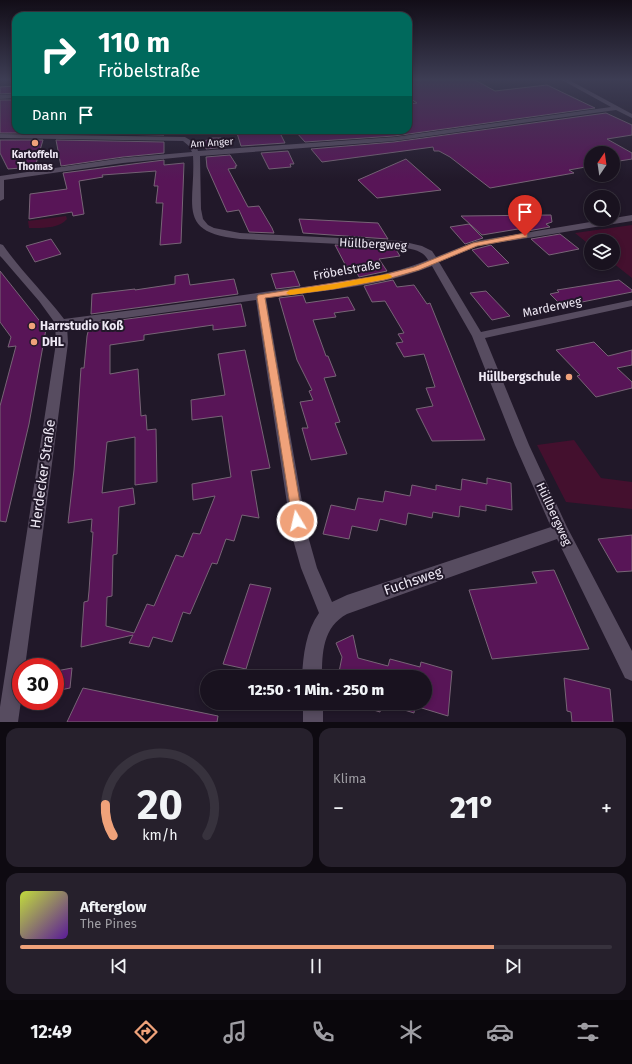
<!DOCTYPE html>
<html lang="de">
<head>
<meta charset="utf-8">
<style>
  body { margin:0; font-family:"Fira Sans",sans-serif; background:#26202c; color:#f1f3f6; height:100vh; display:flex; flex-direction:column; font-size:15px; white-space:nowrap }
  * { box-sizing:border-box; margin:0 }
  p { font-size:13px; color:#9f9ea4 }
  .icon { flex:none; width:22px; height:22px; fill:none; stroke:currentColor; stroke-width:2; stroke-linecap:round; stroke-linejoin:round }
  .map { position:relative; height:722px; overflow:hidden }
  .sheet { display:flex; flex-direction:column; gap:6px; padding:6px; background:#0e0a11; flex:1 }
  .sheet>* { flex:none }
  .top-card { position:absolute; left:12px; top:12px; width:400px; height:122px; border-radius:12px; box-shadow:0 2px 6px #0003,0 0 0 1px #37323d; background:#00695c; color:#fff; overflow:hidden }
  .needle { width:26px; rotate:13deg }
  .controls { position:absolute; left:584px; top:146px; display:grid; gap:8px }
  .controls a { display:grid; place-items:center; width:36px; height:36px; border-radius:50%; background:#19121f; box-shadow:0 2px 6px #0003,0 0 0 1px #37323d; font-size:20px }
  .speed { position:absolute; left:12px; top:658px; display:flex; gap:8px; font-size:20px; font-weight:700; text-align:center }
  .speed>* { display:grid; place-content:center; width:52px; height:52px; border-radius:50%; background:#19121f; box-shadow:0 2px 6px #0003,0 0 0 1px #37323d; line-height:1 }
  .speed .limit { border:6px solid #d22; background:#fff; color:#111 }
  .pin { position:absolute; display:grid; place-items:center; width:34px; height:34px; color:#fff; margin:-41px -17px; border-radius:50% 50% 50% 0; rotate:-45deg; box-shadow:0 0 4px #0007 }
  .pin .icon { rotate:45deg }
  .me { position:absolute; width:44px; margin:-22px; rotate:351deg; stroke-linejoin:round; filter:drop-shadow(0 0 3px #0008) }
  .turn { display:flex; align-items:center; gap:14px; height:84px; padding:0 20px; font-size:18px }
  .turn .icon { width:52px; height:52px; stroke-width:2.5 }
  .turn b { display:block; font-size:28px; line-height:34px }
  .then { display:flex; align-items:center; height:38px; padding:0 20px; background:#0003; gap:8px; font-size:15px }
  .big { font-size:30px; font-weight:800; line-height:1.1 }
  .sheet .tile { flex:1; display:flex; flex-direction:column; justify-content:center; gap:6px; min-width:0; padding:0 14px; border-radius:12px; background:#26202c }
  .sheet .dial { align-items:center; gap:0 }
  .dial svg { height:104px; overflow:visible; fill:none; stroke:#37323d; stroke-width:7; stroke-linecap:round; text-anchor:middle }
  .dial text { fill:#f1f3f6; stroke:none }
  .song { display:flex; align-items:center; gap:12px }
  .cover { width:48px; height:48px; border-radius:6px; background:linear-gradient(135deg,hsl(70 70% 55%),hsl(270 70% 35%)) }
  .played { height:4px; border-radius:2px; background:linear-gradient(90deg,#f0a27a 80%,#37323d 80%) }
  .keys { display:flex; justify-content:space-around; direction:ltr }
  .heat { display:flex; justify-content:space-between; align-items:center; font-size:22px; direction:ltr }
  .sheet .tiles { flex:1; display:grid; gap:6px; grid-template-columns:1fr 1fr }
  .tile:last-child { grid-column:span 2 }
  .trip { position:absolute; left:200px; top:670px; width:232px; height:40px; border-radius:20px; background:#19121f; box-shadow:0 2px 6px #0003,0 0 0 1px #37323d; font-weight:800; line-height:40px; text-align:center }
  .menu { display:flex; height:64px; justify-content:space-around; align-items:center; background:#0a070c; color:#9f9ea4 }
  .menu .icon { width:28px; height:28px }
  .menu .current { color:#f0a27a }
  .menu b { font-size:18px; color:#f1f3f6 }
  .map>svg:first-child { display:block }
</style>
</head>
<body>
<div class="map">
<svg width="632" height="722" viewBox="0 0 632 722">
  <rect width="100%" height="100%" fill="#211829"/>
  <g fill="#44102e">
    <path d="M66,216L67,219C59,229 40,228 29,228L28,221Z"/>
    <path d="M632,225V278L613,263V241H591V246L575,233Z"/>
    <path d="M574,440L601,478L632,482V509L566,502L537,445Z"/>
  </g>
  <g fill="#581557" stroke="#776476">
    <path d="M408,80H475L495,91L547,85L595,108L394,136L305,142L296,132L302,131L301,130H408V104L417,103L408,97Z"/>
    <path d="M16,86V93L0,94V87Z"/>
    <path d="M0,100H16V130H46L45,133H0Z"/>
    <path d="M606,113L632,125V135L607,139L632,153V159L613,162V153H591V166L569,170L574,173L490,188L450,157L439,151H434L433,147L322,162L311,149L394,142Z"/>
    <path d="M53,130H164V135L54,133Z"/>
    <path d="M236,130H262L263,134L280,133L285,143L241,146Z"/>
    <path d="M211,138H221L226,147L206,149L205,141Z"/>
    <path d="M0,140H43L35,167L8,169L0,153Z"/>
    <path d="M56,140L164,142V153L123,157L61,166Z"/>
    <path d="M288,151L294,164H290L291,167L269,169L261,153Z"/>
    <path d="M230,155L237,166H235L236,168L228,169L248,207L259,206L272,228L274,233L249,232L239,210L227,212L207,167L206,157Z"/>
    <path d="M406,159L441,190L377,198L358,180Z"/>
    <path d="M164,160V165L184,163L181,243L160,245L163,203H156L158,186H154L156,171L102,175L103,177L79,181L84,214L73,216L72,212L29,219L30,194L67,189L63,173Z"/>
    <path d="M551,215L552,222L546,224L550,227L522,232L518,229L482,235L461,216Z"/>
    <path d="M299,219L378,223L388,239L303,233Z"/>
    <path d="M469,224L483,238L465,244L450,227Z"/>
    <path d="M560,234L579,249L549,255L531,239Z"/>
    <path d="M51,239L61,254L35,262L26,246Z"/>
    <path d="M335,245L395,248L400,256L379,259L387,271L359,277L354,267L347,268Z"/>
    <path d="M491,245L509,263L488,267L472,250Z"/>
    <path d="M0,271L46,329L29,424L6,522L0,521V406L16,346L8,347L11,337L0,322Z"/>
    <path d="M294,271L300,286L276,289L271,274Z"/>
    <path d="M188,274L190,285L234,279L238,294L91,314L92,294L135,289V290L175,284V276Z"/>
    <path d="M393,280L397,287L414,285L427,304L430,303L485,440L432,441L416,409L433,406L426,388L435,387L424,354L404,357L396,343L403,342L398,334L404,333L385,301L372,302L364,286Z"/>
    <path d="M619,280L632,290V292L562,306L550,294L559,292L557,290Z"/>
    <path d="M486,291L510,316L492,320L470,293Z"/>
    <path d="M303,295L306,303L348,297L355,310L334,313L336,317L313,320L326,356H328L336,376L324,378L340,422L335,423L347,454L311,460L302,428H308L300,402L313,400L309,391L312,390L297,360L279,298Z"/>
    <path d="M241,304L246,326L213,330V325L144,335V340L110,345V374L138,369L141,416L146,415L147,430L156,429L157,482L135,485V437L107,442L102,493L133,488L135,504L119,507L117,554L113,555L112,596L107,597L106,626L134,633L147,604L154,606L176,555L183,557L193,533L200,534L215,496L193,500L192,484L231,477L222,416L192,420L191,400L225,395L218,354L245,350L270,468L251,471L259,518L242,515L234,541L226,539L217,564L212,563L190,614L183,612L172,642L153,637L149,647L129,643L133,635L81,647L84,602L88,601L89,591L93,532H91L92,519L68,523L74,470L81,368H84L87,336L90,324Z"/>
    <path d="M594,342L608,356L632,350V365L617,368L632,382V388L596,397L577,376L580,375L556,350Z"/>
    <path d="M487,478L511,483L512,510L486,505V511L460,506L459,517L433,512L432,518L408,513L406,525L380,519L377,531L352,526L349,539L323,534L331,505L355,510L358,498L383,502L385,491L410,496L412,485L436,490V485L461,490L462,479L487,484Z"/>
    <path d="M632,535V571L617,572L598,539Z"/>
    <path d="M554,570L589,649L492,659L469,590L537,583L532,572Z"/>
    <path d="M250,584L271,588L246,669L223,664Z"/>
    <path d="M353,635L358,658L388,666L390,659L420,667L421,662L452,671L448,716L415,706L414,713L382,703L380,712L351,703H425V677H338L342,657L336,643Z"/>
    <path d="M72,668L70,688L55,691L56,671Z"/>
    <path d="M564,678L610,689L613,722H572L571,712L567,711Z"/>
    <path d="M83,688L218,716L217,722H67Z"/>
  </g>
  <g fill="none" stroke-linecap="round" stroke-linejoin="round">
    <g fill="#574c60" fill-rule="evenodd">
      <path d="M562,80H569L632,114V118L616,110L394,141L200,156L201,209L203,219L208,225L214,228L240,233L401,241L422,246L432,251L436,257L476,241L632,215V221L478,246L439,262L481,332L632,300V306L485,338L529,445L567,527L632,651V681L625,678L557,539L347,614C323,627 322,652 322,677H302C303,655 306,631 319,613L301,568L292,536L256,300L67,326L68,343L25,667H21V701L18,722H0V707L56,343L55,323L39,301L2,258L0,256V244L3,245C21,271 45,294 64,319C133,310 202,301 271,291C324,284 379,280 428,260C423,250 411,249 401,247L240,239C175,233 196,204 193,156L123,163L4,180V199L0,201V176L123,158L192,152L189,146L183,141L0,138V134L185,137L195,143L198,151L394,137L611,107ZM432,266L472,336L515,445L551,527L347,595L332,602L317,568L308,536L266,298C321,291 380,287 432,266Z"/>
      <path d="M16,94V98L0,99V95Z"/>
      <rect x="303" y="703" width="20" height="19"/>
    </g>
  </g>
  <linearGradient id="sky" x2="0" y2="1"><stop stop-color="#120d17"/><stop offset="0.44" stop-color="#3d3d54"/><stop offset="1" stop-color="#3d3d54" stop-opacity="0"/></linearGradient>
  <rect width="632" height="181" fill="url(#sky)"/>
  <path fill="#f0a27a" stroke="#9c694f" d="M525,233L527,234V237L477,246L419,270L384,280L334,289L265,298L303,521L301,524L297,526L293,524L257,297L258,295L383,275L414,267L473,243Z"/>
  <path fill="#f59e0b" d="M388,274L392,276L391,278L334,289L290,295L286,293L290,290L334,284Z"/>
  <g fill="#f0a27a" stroke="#211829" stroke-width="1.5">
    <circle cx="35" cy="143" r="4"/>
    <circle cx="32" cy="326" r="4"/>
    <circle cx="34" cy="342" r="4"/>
    <circle cx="569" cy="377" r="4"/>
  </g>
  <g text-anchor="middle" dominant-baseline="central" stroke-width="4" stroke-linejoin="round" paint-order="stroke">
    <g font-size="10" fill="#efe9f5" stroke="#211829">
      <text transform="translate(212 143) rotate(-4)">Am Anger</text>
    </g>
    <g font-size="10" font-weight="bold" fill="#efe9f5" stroke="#211829">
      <text x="35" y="155">Kartoffeln<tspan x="35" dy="12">Thomas</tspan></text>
    </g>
    <g font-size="12" fill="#efe9f5" stroke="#211829">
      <text transform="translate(373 244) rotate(3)">Hüllbergweg</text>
      <text transform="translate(347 270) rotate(-10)">Fröbelstraße</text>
      <text transform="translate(552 307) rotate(-12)">Marderweg</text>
      <text transform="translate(554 514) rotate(65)">Hüllbergweg</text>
    </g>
    <g font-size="12" font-weight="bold" fill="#efe9f5" stroke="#211829" text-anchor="start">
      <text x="40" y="326">Harrstudio Koß</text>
      <text x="42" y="342">DHL</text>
      <text x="561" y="377" text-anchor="end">Hüllbergschule</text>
    </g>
    <g font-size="14" fill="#efe9f5" stroke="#211829">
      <text transform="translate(43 474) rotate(-82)">Herdecker Straße</text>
      <text transform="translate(413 581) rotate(-19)">Fuchsweg</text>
    </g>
  </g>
</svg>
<div class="controls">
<a><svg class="needle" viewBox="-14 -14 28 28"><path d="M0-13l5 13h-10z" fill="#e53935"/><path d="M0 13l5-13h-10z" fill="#9f9ea4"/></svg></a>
<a><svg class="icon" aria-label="search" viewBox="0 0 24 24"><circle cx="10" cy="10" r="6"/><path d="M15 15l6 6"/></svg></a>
<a><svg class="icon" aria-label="layers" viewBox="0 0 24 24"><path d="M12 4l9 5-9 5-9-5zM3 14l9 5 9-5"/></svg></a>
</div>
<div class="speed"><div class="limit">30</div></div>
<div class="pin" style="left:525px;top:236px;background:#d93025"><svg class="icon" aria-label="arrive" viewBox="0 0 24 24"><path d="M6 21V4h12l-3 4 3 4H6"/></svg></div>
<svg class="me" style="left:297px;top:521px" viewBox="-20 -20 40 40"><circle r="17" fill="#f0a27a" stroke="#fff" stroke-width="3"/><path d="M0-11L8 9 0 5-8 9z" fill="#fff"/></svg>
<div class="trip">12:50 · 1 Min. · 250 m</div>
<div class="top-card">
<div class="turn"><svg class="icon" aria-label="right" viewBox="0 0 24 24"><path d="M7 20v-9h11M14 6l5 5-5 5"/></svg><div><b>110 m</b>Fröbelstraße</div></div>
<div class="then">Dann<svg class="icon" aria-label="arrive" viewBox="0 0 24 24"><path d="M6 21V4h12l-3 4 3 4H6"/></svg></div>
</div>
</div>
<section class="sheet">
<div class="tiles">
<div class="tile dial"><svg viewBox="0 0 100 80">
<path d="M14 69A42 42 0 1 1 86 69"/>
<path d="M14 69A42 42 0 0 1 8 45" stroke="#f0a27a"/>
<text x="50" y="56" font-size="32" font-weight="700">20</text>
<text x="50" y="72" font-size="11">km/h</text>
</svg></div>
<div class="tile"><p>Klima</p>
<div class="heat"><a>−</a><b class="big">21°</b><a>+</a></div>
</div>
<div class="tile">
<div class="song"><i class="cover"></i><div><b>Afterglow</b><p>The Pines</p></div></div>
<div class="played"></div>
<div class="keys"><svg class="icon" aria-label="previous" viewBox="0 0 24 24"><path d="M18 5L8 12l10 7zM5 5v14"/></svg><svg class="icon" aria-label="pause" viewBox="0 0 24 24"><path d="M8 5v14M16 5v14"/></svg><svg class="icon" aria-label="next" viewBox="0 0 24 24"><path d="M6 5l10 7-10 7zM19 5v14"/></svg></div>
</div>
</div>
</section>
<nav class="menu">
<b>12:49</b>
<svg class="icon current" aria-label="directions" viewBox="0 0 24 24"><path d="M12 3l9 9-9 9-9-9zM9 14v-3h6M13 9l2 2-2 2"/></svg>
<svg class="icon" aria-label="music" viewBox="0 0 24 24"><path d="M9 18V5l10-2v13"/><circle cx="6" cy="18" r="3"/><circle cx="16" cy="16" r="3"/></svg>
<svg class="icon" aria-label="phone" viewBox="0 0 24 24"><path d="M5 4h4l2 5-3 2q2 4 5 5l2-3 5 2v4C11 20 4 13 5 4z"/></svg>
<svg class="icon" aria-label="climate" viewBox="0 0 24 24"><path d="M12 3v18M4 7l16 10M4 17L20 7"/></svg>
<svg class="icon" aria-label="car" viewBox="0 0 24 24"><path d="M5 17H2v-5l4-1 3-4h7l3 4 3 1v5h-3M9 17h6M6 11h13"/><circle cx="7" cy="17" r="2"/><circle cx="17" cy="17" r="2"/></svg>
<svg class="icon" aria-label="filters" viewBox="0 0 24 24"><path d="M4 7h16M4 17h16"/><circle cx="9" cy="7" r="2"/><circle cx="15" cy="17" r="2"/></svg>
</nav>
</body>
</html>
